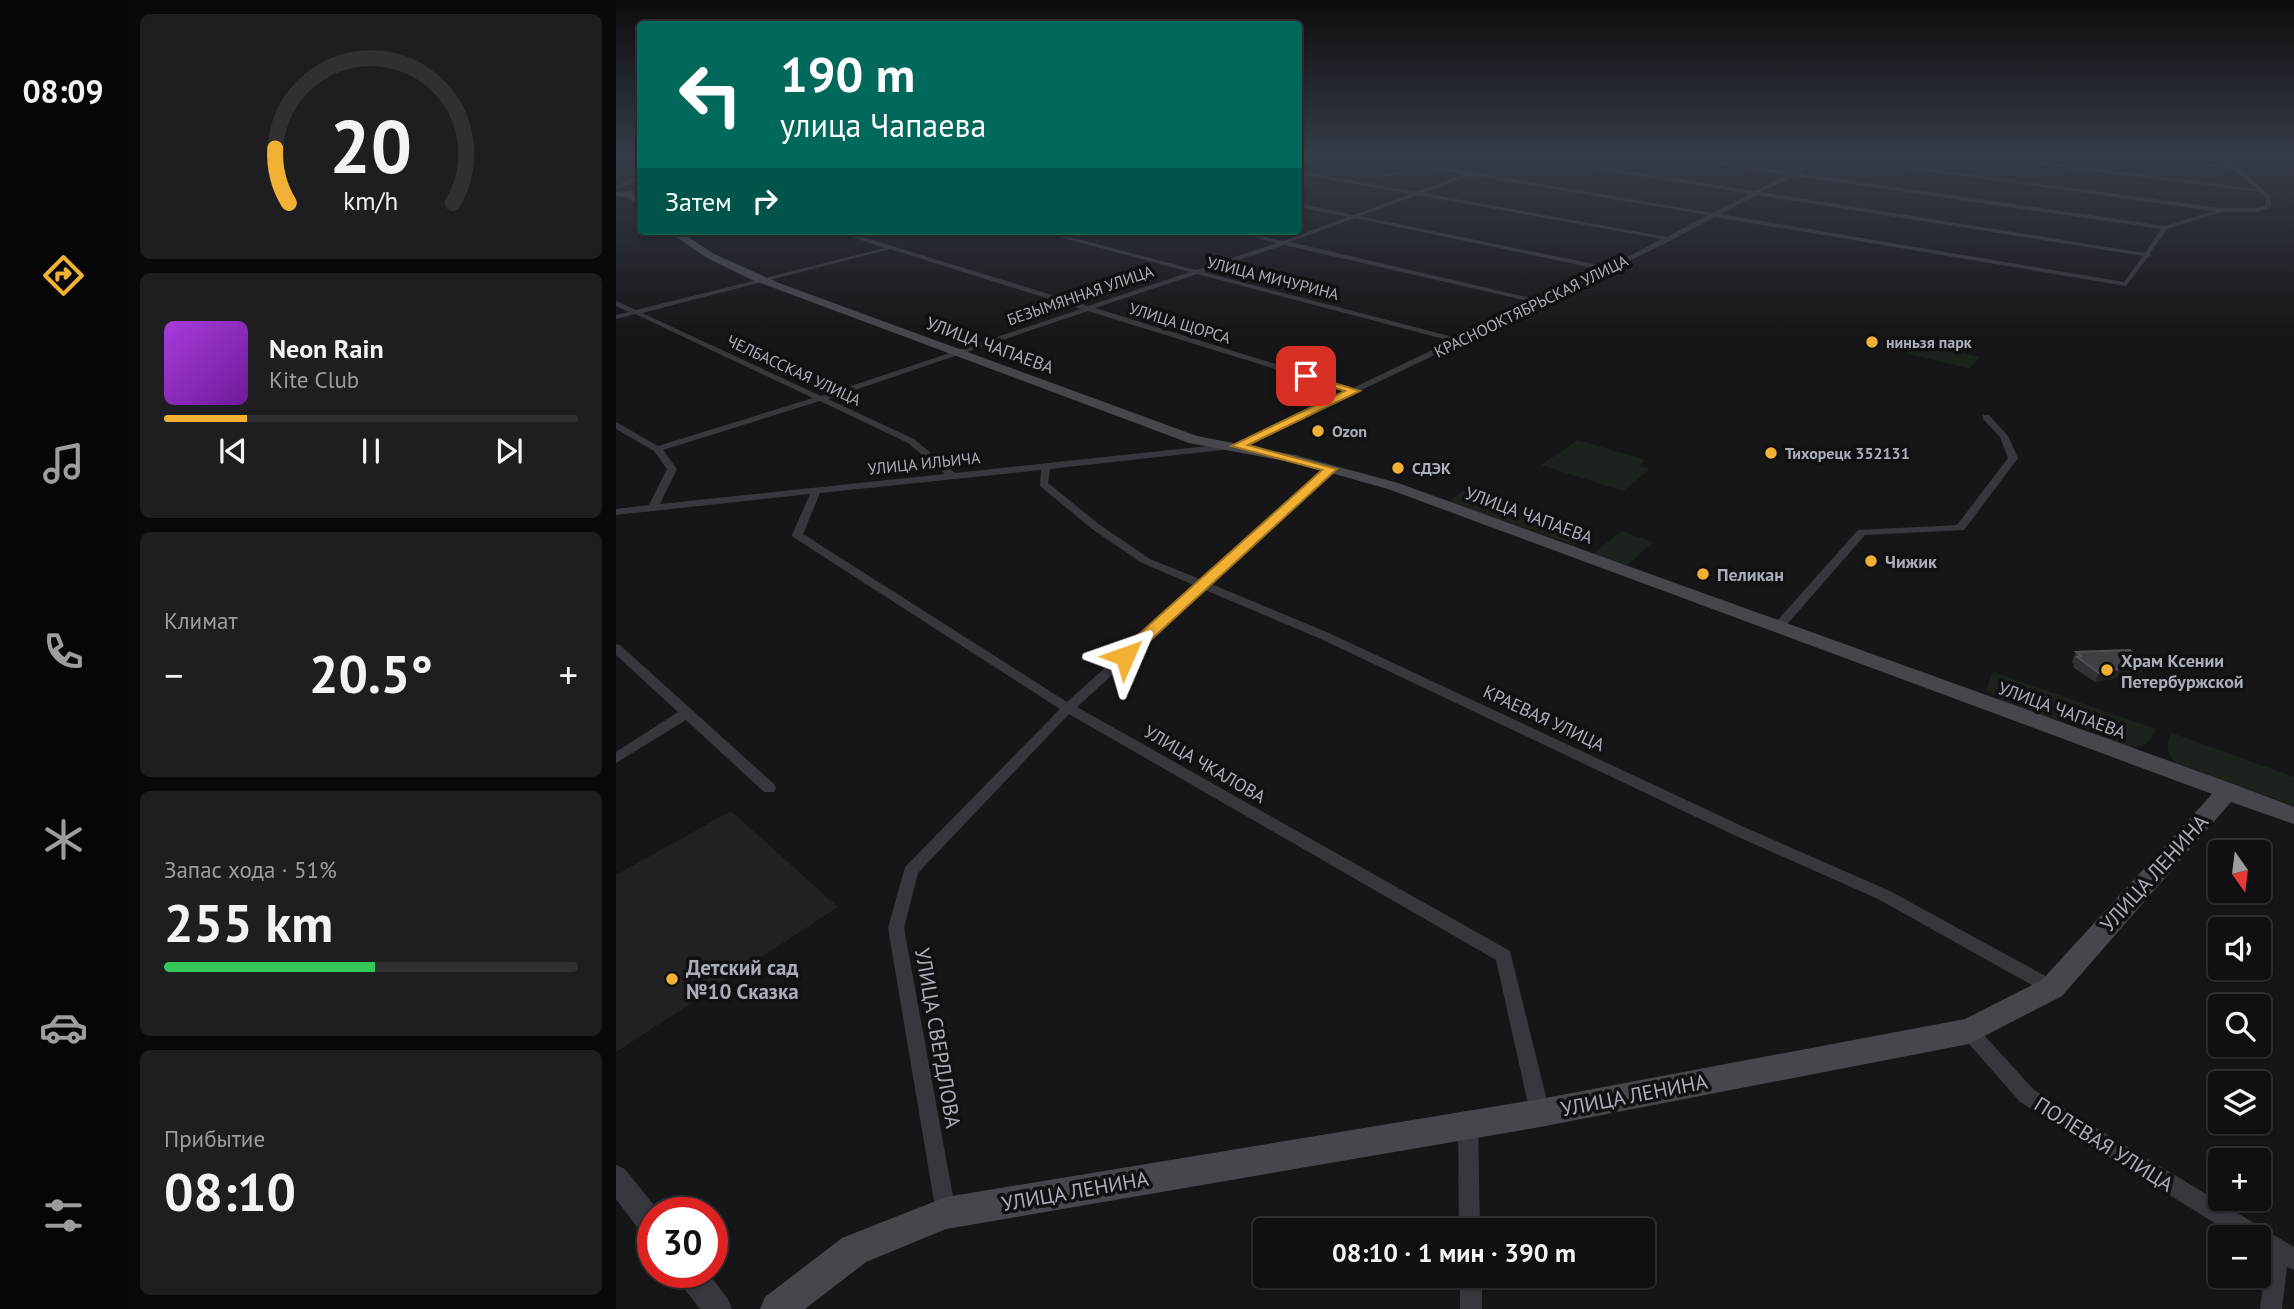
<!DOCTYPE html>
<html lang="ru">
<head>
<meta charset="utf-8">
<style>
  body { margin:0; font-family:"PT Sans",sans-serif; background:#1e1e20; color:#f1f3f6; height:100vh; display:flex; flex-direction:column; font-size:26px; white-space:nowrap }
  * { box-sizing:border-box; margin:0 }
  p { font-size:23px; color:#9c9d9f }
  .icon { flex:none; width:38px; height:38px; fill:none; stroke:currentColor; stroke-width:2; stroke-linecap:round; stroke-linejoin:round }
  .map { position:relative; flex:1; overflow:hidden }
  .drawer { display:flex; flex-direction:column; gap:14px; padding:14px; background:#09090a; width:490px }
  .drawer>* { flex:none }
  .hud { position:absolute; left:21px; top:21px; width:665px; height:214px; border-radius:7px; box-shadow:0 2px 5px #0004,0 0 0 2px #303032; background:#00695c; color:#fff; overflow:hidden }
  .needle { width:46px; rotate:166deg }
  .fabs { position:absolute; left:1592px; top:840px; display:grid; gap:14px }
  .fabs a { display:grid; place-items:center; width:63px; height:63px; border-radius:7px; background:#101012; box-shadow:0 2px 5px #0004,0 0 0 2px #303032; font-size:35px }
  .speed { position:absolute; left:21px; top:1197px; display:flex; gap:14px; font-size:35px; font-weight:700; text-align:center }
  .speed>* { display:grid; place-content:center; width:91px; height:91px; border-radius:50%; background:#101012; box-shadow:0 2px 5px #0004,0 0 0 2px #303032; line-height:1 }
  .speed .limit { border:10px solid #d22; background:#fff; color:#111 }
  .pin { position:absolute; display:grid; place-items:center; width:60px; height:60px; color:#fff; margin:-30px; border-radius:14px; box-shadow:0 4px 10px #0006 }
  .me { position:absolute; width:77px; margin:-38px; rotate:47deg; stroke-linejoin:round; filter:drop-shadow(0 0 5px #0008) }
  .turn { display:flex; align-items:center; gap:24px; height:147px; padding:0 28px; font-size:32px }
  .turn .icon { width:91px; height:91px; stroke-width:2.5 }
  .turn b { display:block; font-size:49px; line-height:60px }
  .then { display:flex; align-items:center; height:66px; padding:0 28px; background:#0003; gap:14px; font-size:26px }
  .big { font-size:52px; font-weight:800; line-height:1.1 }
  .drawer .tile { flex:1; display:flex; flex-direction:column; justify-content:center; gap:10px; min-width:0; padding:0 24px; border-radius:10px; background:#1e1e20 }
  .drawer .dial { align-items:center; gap:0 }
  .dial svg { height:182px; overflow:visible; fill:none; stroke:#303032; stroke-width:7; stroke-linecap:round; text-anchor:middle }
  .dial text { fill:#f1f3f6; stroke:none }
  .song { display:flex; align-items:center; gap:21px }
  .cover { width:84px; height:84px; border-radius:10px; background:linear-gradient(135deg,hsl(280 70% 55%),hsl(280 70% 35%)) }
  .played { height:7px; border-radius:4px; background:linear-gradient(90deg,#f2b134 20%,#303032 20%) }
  .keys { display:flex; justify-content:space-around; direction:ltr }
  .heat { display:flex; justify-content:space-between; align-items:center; font-size:38px; direction:ltr }
  .charge { height:10px; border-radius:5px; background:linear-gradient(90deg,#34c759 51%,#303032 0) }
  .trip { position:absolute; left:637px; top:1218px; width:402px; height:70px; border-radius:7px; background:#101012; box-shadow:0 2px 5px #0004,0 0 0 2px #303032; font-weight:800; line-height:70px; text-align:center }
  main { display:flex; flex:1; min-height:0 }
  .tabs { display:flex; flex-direction:column; width:126px; justify-content:space-around; align-items:center; background:#060607; color:#9c9d9f }
  .tabs .icon { width:49px; height:49px }
  .tabs .active { color:#f2b134 }
  .tabs b { font-size:32px; color:#f1f3f6 }
  .map>svg:first-child { display:block }
</style>
</head>
<body>
<main>
<nav class="tabs">
<b>08:09</b>
<svg class="icon active" aria-label="directions" viewBox="0 0 24 24"><path d="M12 3l9 9-9 9-9-9zM9 14v-3h6M13 9l2 2-2 2"/></svg>
<svg class="icon" aria-label="music" viewBox="0 0 24 24"><path d="M9 18V5l10-2v13"/><circle cx="6" cy="18" r="3"/><circle cx="16" cy="16" r="3"/></svg>
<svg class="icon" aria-label="phone" viewBox="0 0 24 24"><path d="M5 4h4l2 5-3 2q2 4 5 5l2-3 5 2v4C11 20 4 13 5 4z"/></svg>
<svg class="icon" aria-label="climate" viewBox="0 0 24 24"><path d="M12 3v18M4 7l16 10M4 17L20 7"/></svg>
<svg class="icon" aria-label="car" viewBox="0 0 24 24"><path d="M5 17H2v-5l4-1 3-4h7l3 4 3 1v5h-3M9 17h6M6 11h13"/><circle cx="7" cy="17" r="2"/><circle cx="17" cy="17" r="2"/></svg>
<svg class="icon" aria-label="filters" viewBox="0 0 24 24"><path d="M4 7h16M4 17h16"/><circle cx="9" cy="7" r="2"/><circle cx="15" cy="17" r="2"/></svg>
</nav>
<section class="drawer">
<div class="tile dial"><svg viewBox="0 0 100 80">
<path d="M14 69A42 42 0 1 1 86 69"/>
<path d="M14 69A42 42 0 0 1 8 45" stroke="#f2b134"/>
<text x="50" y="56" font-size="32" font-weight="700">20</text>
<text x="50" y="72" font-size="11">km/h</text>
</svg></div>
<div class="tile">
<div class="song"><i class="cover"></i><div><b>Neon Rain</b><p>Kite Club</p></div></div>
<div class="played"></div>
<div class="keys"><svg class="icon" aria-label="previous" viewBox="0 0 24 24"><path d="M18 5L8 12l10 7zM5 5v14"/></svg><svg class="icon" aria-label="pause" viewBox="0 0 24 24"><path d="M8 5v14M16 5v14"/></svg><svg class="icon" aria-label="next" viewBox="0 0 24 24"><path d="M6 5l10 7-10 7zM19 5v14"/></svg></div>
</div>
<div class="tile"><p>Климат</p>
<div class="heat"><a>−</a><b class="big">20.5°</b><a>+</a></div>
</div>
<div class="tile"><p>Запас хода · 51%</p><b class="big">255 km</b><div class="charge"></div></div>
<div class="tile"><p>Прибытие</p><b class="big">08:10</b></div>
</section>
<div class="map">
<svg width="1678" height="1309" viewBox="0 0 1678 1309">
  <rect width="100%" height="100%" fill="#161618"/>
  <path fill="#222225" d="M115,811L222,907L0,1052V875Z"/>
  <g fill="#1c231d">
    <path d="M1303,343L1364,357L1353,368L1291,354Z"/>
    <path d="M962,440L1029,460L1023,466L1034,469L1007,491L925,465Z"/>
    <path d="M847,491L973,534L958,545L832,502Z"/>
    <path d="M1005,531L1037,542L1011,565L977,554Z"/>
    <path d="M1377,672L1540,729C1524,764 1494,741 1469,728V722L1445,714L1441,720L1399,709L1370,690Z"/>
    <path d="M1556,733L1678,777V806L1560,763C1551,752 1549,746 1556,733Z"/>
  </g>
  <g fill="none" stroke-linecap="round" stroke-linejoin="round">
    <g fill="#37383d" fill-rule="evenodd">
      <path d="M729,153H740L1097,213L1135,194L883,153H895L1139,191L1172,175L1030,153H1043L1176,172L1206,158L1291,166L1605,208H1641L1650,205V197L1644,192L1365,157L1302,166L1300,165L1376,153L1374,155L1641,189L1617,169L1493,153H1508L1613,166L1599,153H1604L1655,196V207L1642,212H1605L1551,229L1534,253L1535,256L1532,257L1510,286L1099,217L1056,240L927,303L624,448L434,469L432,483L484,525L534,559L586,580L712,467H718V471L595,584L713,633L1128,827L1274,891L1442,983L1445,988L1442,993L1436,995L1430,993L1262,899L1118,835L705,639L589,590L461,707L894,951L934,1113L931,1119L924,1122L917,1119L914,1113L880,960L453,714L302,873L288,928L340,1213L337,1220L330,1223L323,1220L320,1213L272,928L289,867L444,709L177,537L176,535L194,494L0,515V509L33,505L51,469L38,451L0,429V422L42,446L197,398L19,314L0,319V315L13,312L0,306V301L20,310L269,248L218,231H227L472,306L574,272L421,231H431L580,270L661,243L614,231H625L667,241L732,217L682,207V203L738,215L795,194L682,174V171L800,192L848,174ZM1207,160L1291,168L1598,211L1549,226L1182,173ZM854,175L1092,215L1051,237L807,193ZM1178,176L1545,229L1529,253L1145,192ZM801,195L1046,239L992,267L744,216ZM1141,195L1527,256L1508,282L1104,214ZM739,218L987,270L923,300L674,242ZM668,245L917,302L841,338L587,272ZM274,249L465,309L205,396L26,313ZM581,274L835,341L737,388L479,308ZM472,311L730,391L619,443L339,473L298,439L212,399ZM204,401L292,443L329,474L44,504L61,469L47,450ZM425,470L424,486L476,529L526,563L580,586L451,702L187,534L204,493Z"/>
      <path d="M896,157L894,159L832,167L830,166Z"/>
      <path d="M783,172L785,174L742,180L740,179Z"/>
      <path d="M24,190V194L0,195L1,192Z"/>
      <path d="M1367,415H1373L1392,436L1402,458L1348,530L1249,535L1167,629H1159L1157,626L1159,623L1242,530L1341,525L1392,458L1384,437L1367,419Z"/>
      <path d="M0,644L4,645L158,784L160,788L158,792H148L70,720L0,763V752L62,712L0,655Z"/>
      <path d="M1353,1023L1359,1025L1418,1090L1678,1247V1270L1671,1267L1666,1309H1644L1651,1255L1643,1251V1237H1621L1404,1102L1347,1037L1344,1031L1347,1025Z"/>
      <path d="M852,1116L859,1118L862,1125L864,1230H843L842,1125L845,1118Z"/>
      <rect x="844" y="1276" width="22" height="33"/>
    </g>
    <g fill="#37383d" fill-rule="evenodd">
      <path d="M24,176V180L0,189V185Z"/>
      <path d="M0,1165L9,1169L44,1213H37V1238L27,1235L0,1199Z"/>
      <path d="M59,1272H91L112,1299L116,1309H84L63,1282Z"/>
    </g>
    <g fill="#45474d" fill-rule="evenodd">
      <path d="M0,192L18,194L24,199V205L13,198L0,196Z"/>
      <path d="M52,231H63L98,254L163,283L581,436L679,455L782,483L1620,785L1678,807V824L1615,802L1446,996L1353,1044L924,1127L330,1229L250,1262L189,1309H144L149,1297L226,1238L330,1197L924,1099L1349,1019L1426,980L1596,794L772,489L679,463L573,443L134,279L91,258Z"/>
    </g>
  </g>
  <path fill="#323236" d="M1460,652L1529,664L1525,673L1479,682L1457,667L1458,664L1456,662Z"/>
  <path fill="#212124" d="M1529,664L1525,673L1479,682L1483,673Z"/>
  <path fill="#3f3f44" stroke="#4f5156" stroke-width="2" d="M1514,650L1529,664L1483,673L1461,657L1465,656L1460,652Z"/>
  <linearGradient id="sky" x2="0" y2="1"><stop stop-color="#0c0c0d"/><stop offset="0.46" stop-color="#363c48"/><stop offset="1" stop-color="#363c48" stop-opacity="0"/></linearGradient>
  <rect width="1678" height="336" fill="url(#sky)"/>
  <path fill="#f2b134" stroke="#9d7322" stroke-width="2" d="M686,373L744,391L632,445L721,469L514,659H503V652L706,470L615,446L729,391L686,378Z"/>
  <g fill="#f2b134" stroke="#111113" stroke-width="2.5">
    <circle cx="1256" cy="342" r="7"/>
    <circle cx="702" cy="431" r="7"/>
    <circle cx="1155" cy="453" r="7"/>
    <circle cx="782" cy="468" r="7"/>
    <circle cx="1255" cy="561" r="7"/>
    <circle cx="1087" cy="574" r="7"/>
    <circle cx="1491" cy="670" r="7"/>
    <circle cx="56" cy="979" r="7"/>
  </g>
  <g text-anchor="middle" dominant-baseline="central" stroke-width="7" stroke-linejoin="round" paint-order="stroke">
    <g font-size="16" fill="#a8adb8" stroke="#111113">
      <text transform="translate(657 278) rotate(14)">УЛИЦА МИЧУРИНА</text>
      <text transform="translate(464 295) rotate(-19)">БЕЗЫМЯННАЯ УЛИЦА</text>
      <text transform="translate(915 306) rotate(-26)">КРАСНООКТЯБРЬСКАЯ УЛИЦА</text>
      <text transform="translate(564 323) rotate(17)">УЛИЦА ЩОРСА</text>
      <text transform="translate(178 370) rotate(25)">ЧЕЛБАССКАЯ УЛИЦА</text>
      <text transform="translate(308 463) rotate(-6)">УЛИЦА ИЛЬИЧА</text>
    </g>
    <g font-size="16" font-weight="bold" fill="#a8adb8" stroke="#111113" text-anchor="start">
      <text x="1270" y="342">ниньзя парк</text>
      <text x="716" y="431">Ozon</text>
      <text x="1169" y="453">Тихорецк 352131</text>
      <text x="796" y="468">СДЭК</text>
    </g>
    <g font-size="18" fill="#a8adb8" stroke="#111113">
      <text transform="translate(374 345) rotate(20)">УЛИЦА ЧАПАЕВА</text>
      <text transform="translate(913 515) rotate(20)">УЛИЦА ЧАПАЕВА</text>
      <text transform="translate(1446 710) rotate(20)">УЛИЦА ЧАПАЕВА</text>
      <text transform="translate(928 718) rotate(25)">КРАЕВАЯ УЛИЦА</text>
      <text transform="translate(589 764) rotate(30)">УЛИЦА ЧКАЛОВА</text>
    </g>
    <g font-size="18" font-weight="bold" fill="#a8adb8" stroke="#111113" text-anchor="start">
      <text x="1269" y="561">Чижик</text>
      <text x="1101" y="574">Пеликан</text>
      <text x="1505" y="660">Храм Ксении<tspan x="1505" dy="21">Петербуржской</tspan></text>
    </g>
    <g font-size="21" fill="#a8adb8" stroke="#111113">
      <text transform="translate(1538 873) rotate(-48)">УЛИЦА ЛЕНИНА</text>
      <text transform="translate(322 1038) rotate(80)">УЛИЦА СВЕРДЛОВА</text>
      <text transform="translate(1018 1095) rotate(-11)">УЛИЦА ЛЕНИНА</text>
      <text transform="translate(1488 1144) rotate(32)">ПОЛЕВАЯ УЛИЦА</text>
      <text transform="translate(459 1191) rotate(-10)">УЛИЦА ЛЕНИНА</text>
    </g>
    <g font-size="21" font-weight="bold" fill="#a8adb8" stroke="#111113" text-anchor="start">
      <text x="70" y="967">Детский сад<tspan x="70" dy="24">№10 Сказка</tspan></text>
    </g>
  </g>
</svg>
<div class="fabs">
<a><svg class="needle" viewBox="-14 -14 28 28"><path d="M0-13l5 13h-10z" fill="#e53935"/><path d="M0 13l5-13h-10z" fill="#9c9d9f"/></svg></a>
<a><svg class="icon" aria-label="sound" viewBox="0 0 24 24"><path d="M4 9h4l5-4v14l-5-4H4zM17 9q2 3 0 6"/></svg></a>
<a><svg class="icon" aria-label="search" viewBox="0 0 24 24"><circle cx="10" cy="10" r="6"/><path d="M15 15l6 6"/></svg></a>
<a><svg class="icon" aria-label="layers" viewBox="0 0 24 24"><path d="M12 4l9 5-9 5-9-5zM3 14l9 5 9-5"/></svg></a>
<a>+</a>
<a>−</a>
</div>
<div class="speed"><div class="limit">30</div></div>
<div class="pin" style="left:690px;top:376px;background:#d93025"><svg class="icon" aria-label="arrive" viewBox="0 0 24 24"><path d="M6 21V4h12l-3 4 3 4H6"/></svg></div>
<svg class="me" style="left:509px;top:656px" viewBox="-20 -20 40 40"><path d="M0-17L14 15 0 8-14 15z" fill="#f2b134" stroke="#fff" stroke-width="4"/></svg>
<div class="trip">08:10 · 1 мин · 390 m</div>
<div class="hud">
<div class="turn"><svg class="icon" aria-label="left" viewBox="0 0 24 24"><path d="M17 20v-9H6M10 6l-5 5 5 5"/></svg><div><b>190 m</b>улица Чапаева</div></div>
<div class="then">Затем<svg class="icon" aria-label="right" viewBox="0 0 24 24"><path d="M7 20v-9h11M14 6l5 5-5 5"/></svg></div>
</div>
</div>
</main>
</body>
</html>
